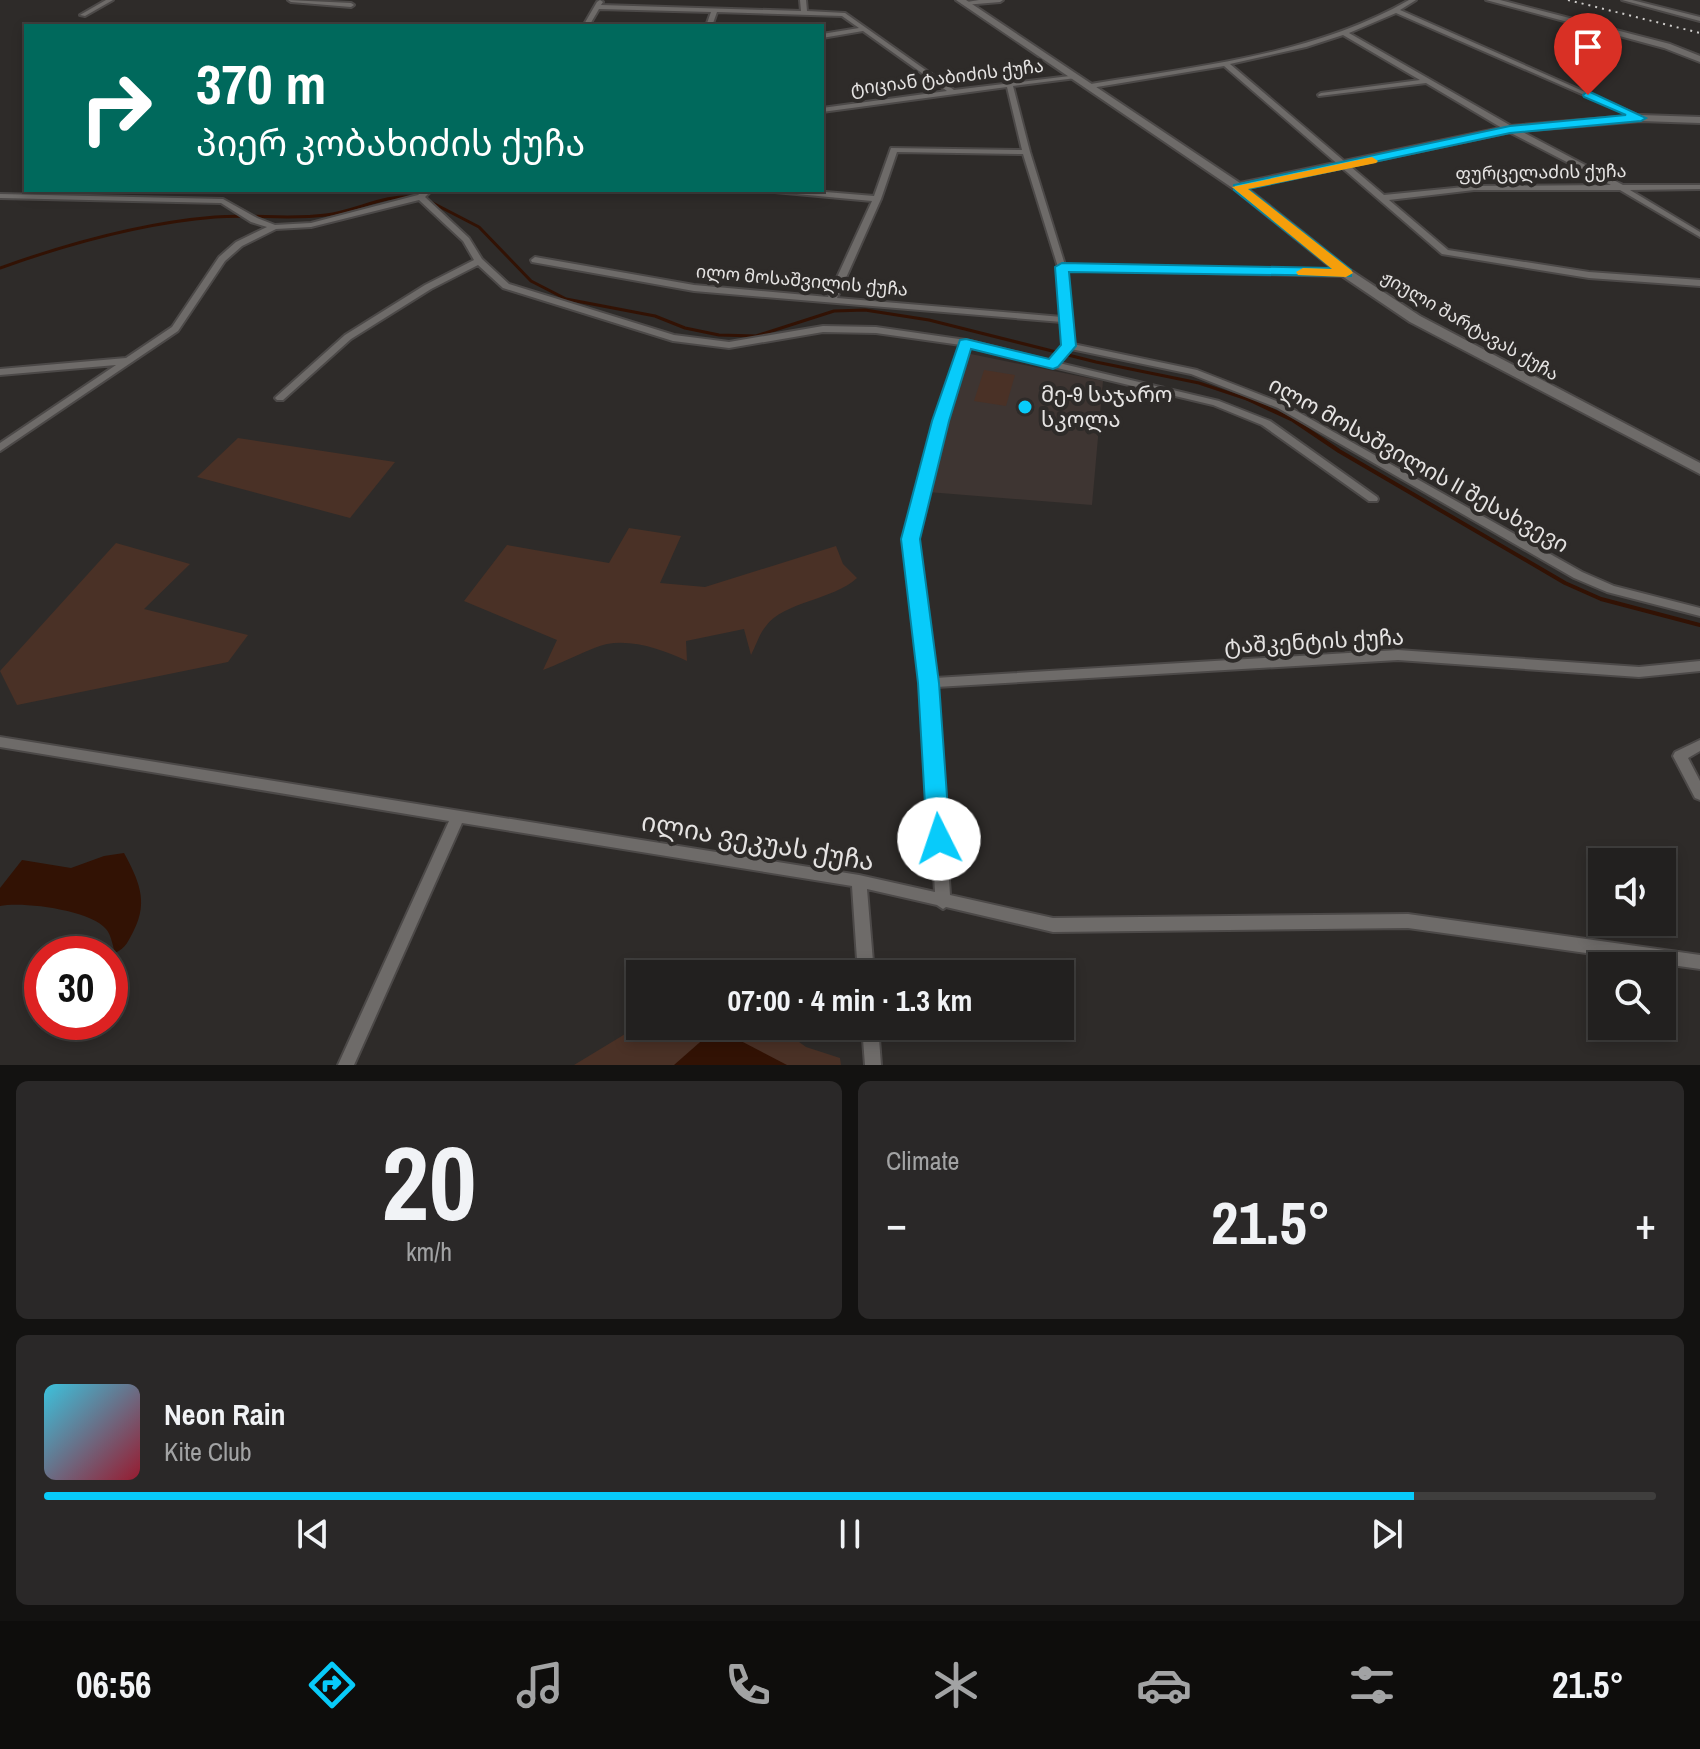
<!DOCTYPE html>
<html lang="en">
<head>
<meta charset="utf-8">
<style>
  body { margin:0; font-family:"Archivo Narrow","Noto Sans Georgian",sans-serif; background:#2a2828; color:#f1f3f6; height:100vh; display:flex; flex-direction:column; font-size:30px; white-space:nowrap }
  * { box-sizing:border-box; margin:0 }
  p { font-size:26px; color:#a2a3a4 }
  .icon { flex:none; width:44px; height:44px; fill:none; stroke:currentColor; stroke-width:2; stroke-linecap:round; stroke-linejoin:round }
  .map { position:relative; height:1065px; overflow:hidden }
  .sheet { display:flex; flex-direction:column; gap:16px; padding:16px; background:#131211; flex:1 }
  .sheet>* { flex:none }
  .guide { position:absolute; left:24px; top:24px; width:800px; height:168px; border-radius:0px; box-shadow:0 4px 12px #0003,0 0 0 2px #3f3e3d; background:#00695c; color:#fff; overflow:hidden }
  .buttons { position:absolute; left:1588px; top:848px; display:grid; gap:16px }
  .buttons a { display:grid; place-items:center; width:88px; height:88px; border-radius:0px; background:#22201f; box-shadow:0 4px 12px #0003,0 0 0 2px #3f3e3d; font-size:40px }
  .speed { position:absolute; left:24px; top:936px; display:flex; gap:16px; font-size:40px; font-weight:700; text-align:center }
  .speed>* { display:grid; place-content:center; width:104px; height:104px; border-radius:50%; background:#22201f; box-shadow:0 4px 12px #0003,0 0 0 2px #3f3e3d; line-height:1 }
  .speed .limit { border:12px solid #d22; background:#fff; color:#111 }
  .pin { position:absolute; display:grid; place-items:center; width:68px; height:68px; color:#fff; margin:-82px -34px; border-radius:50% 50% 50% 0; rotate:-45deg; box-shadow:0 0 8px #0007 }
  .pin .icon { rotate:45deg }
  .me { position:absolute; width:88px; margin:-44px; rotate:356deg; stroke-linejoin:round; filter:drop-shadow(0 0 6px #0008) }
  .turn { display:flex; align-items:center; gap:28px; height:168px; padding:0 40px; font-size:36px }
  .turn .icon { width:104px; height:104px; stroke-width:2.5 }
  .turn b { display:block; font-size:56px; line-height:68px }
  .big { font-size:60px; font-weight:800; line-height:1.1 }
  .sheet .widget { flex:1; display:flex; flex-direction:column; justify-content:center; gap:12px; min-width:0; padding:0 28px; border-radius:12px; background:#2a2828 }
  .sheet .dial { align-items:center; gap:0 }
  .dial b { font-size:104px; line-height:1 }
  .song { display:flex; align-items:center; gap:24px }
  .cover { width:96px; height:96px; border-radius:12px; background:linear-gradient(135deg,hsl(190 70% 55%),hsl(350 70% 35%)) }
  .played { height:8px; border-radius:4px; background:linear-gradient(90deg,#08cbfa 85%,#3f3e3d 85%) }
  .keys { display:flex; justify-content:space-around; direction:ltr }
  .heat { display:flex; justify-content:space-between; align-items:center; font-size:44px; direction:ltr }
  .sheet .tiles { flex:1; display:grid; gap:16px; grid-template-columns:1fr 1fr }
  .widget:last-child { grid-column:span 2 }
  .trip { position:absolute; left:626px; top:960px; width:448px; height:80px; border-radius:0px; background:#22201f; box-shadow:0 4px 12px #0003,0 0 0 2px #3f3e3d; font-weight:800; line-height:80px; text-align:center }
  .tab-bar { display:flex; height:128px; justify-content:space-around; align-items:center; background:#0e0d0c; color:#a2a3a4 }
  .tab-bar .icon { width:56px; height:56px }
  .tab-bar .on { color:#08cbfa }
  .tab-bar b { font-size:36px; color:#f1f3f6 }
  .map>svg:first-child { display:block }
</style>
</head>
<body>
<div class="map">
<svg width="1700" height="1065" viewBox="0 0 1700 1065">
  <rect width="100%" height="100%" fill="#2e2b29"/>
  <path fill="#3e3532" d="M966,353L1103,381L1092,505L928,492L941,432Z"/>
  <g fill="#4a3126">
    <path d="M984,370L1015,375L1006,406L974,401Z"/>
    <path d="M238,438L395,462L350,518L197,477Z"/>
    <path d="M629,528L681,536L660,583L705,587L836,546L843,564L857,578C833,600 783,602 766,626C759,634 756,646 751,655L744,629L686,641L687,661C664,650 633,639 607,644C592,647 560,664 543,670L557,640L464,601L507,545L609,563Z"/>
    <path d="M116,543L190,564L144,609L248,635L228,662L17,705L0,671Z"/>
    <path d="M640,1025L777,1026L806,1047L840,1058L841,1065H574Z"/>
  </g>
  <g fill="#321204">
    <path d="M124,853C138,879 149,901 134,930C129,940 126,948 115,953C113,947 111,934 106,929C91,910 22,901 0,906V888L22,860L71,868L104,856Z"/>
    <path d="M716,1028L787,1065H674Z"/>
  </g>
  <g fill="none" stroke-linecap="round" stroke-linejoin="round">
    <g stroke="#321204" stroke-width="3">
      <path d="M425,199L479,227L531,281L566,299L655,316L685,328L719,335L756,336L834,311L865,310L929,320L1096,362L1199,383L1253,401"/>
      <path d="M0,268C70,243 141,223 215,217C252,214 289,220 326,215C357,211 384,194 416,197"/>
    </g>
    <path stroke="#321204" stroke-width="4" d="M1248,399L1293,420L1339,451L1565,583L1601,599L1700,625"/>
    <g stroke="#4c4948" stroke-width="4">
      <g id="street">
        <path d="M106,0H113L85,16L80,15Z"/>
        <path d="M288,0L351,3L354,5L351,7L291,2Z"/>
        <path d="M600,0L603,2L601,5L801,11L800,0H806L807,11L845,13L954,90L1078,75V77L1076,78L1013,86L1030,152L1065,265L1346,270L1350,273L1346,276L1066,270L1073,344L1197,370L1284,404L1582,572L1614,586L1700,608V616L1607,592L1574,578L1278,408L1191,374L1071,349L1059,363L1219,401L1270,421L1377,497L1378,499L1377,501H1369L1262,425L1213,405L969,347L945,421L916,539L935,678L1398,650L1639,667L1700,661V671L1639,677L1398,660L936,687L950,895L1053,918L1408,914L1700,955V969L1408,928L1053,932L946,907L943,909L937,905L867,889L874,974H858L852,886L462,823L354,1065H338L449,821L0,747V737L859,875L935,892L923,683L904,539L935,421L961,345L876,333L823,332L729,348L673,341L503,288L478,265L431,289L351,339L283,400H277L275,398L277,396L345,335L425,285L474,260L463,241L419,200L311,227L276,229L242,246L225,261L178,331L0,451V443L116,365L0,375V369L126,358L172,327L219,257L236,242L267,227L251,222L221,203L0,198V194L223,199L257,218L275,225L311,223L418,195L424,190H432L425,197L469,238L482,259L509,284L674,335L729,342L823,326L876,327L966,340L1051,361L1064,346L1062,322L694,291L532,262L531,260L535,257L694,285L828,297L872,201L775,192L771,190H801L874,196L891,148L1022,150L1007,87L822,112V108L947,91L863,31L822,38V34L859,28L842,16L717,12L712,26H706L711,12L599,9L589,26H583L597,2ZM897,152L1023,154L1058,267L1062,317L837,298L881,199Z"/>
        <path d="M979,0H1003L1000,2L964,5L961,3Z"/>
        <path d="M1409,0H1416L1400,10L1644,118L1639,119L1396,13L1349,33L1513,127L1623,185H1700V189L1630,190L1700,232V237L1620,190H1474L1389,200L1448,250L1589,272L1700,280V286L1589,278L1442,254L1224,66L1091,88L1088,86L1091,84C1199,66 1313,55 1409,0ZM1343,35L1420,80L1321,93L1318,95L1319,96L1426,83L1507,131L1611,185L1474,186L1384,195L1230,64L1306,47Z"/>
        <path d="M1622,0H1632L1700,17V21Z"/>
        <path d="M1700,740V751L1688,758L1700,781V800L1695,798L1673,756L1675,752Z"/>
        <path d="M862,1026H878L881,1065H865Z"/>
      </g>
    </g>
    <g stroke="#4c4948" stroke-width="4">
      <g id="secondary">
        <path d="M956,0H966L1240,183L1510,126L1641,115L1700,117V123L1641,121L1510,132L1247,188L1350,270L1420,316L1700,463V474L1410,322L1342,276L1234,189Z"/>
        <path d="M1486,0H1500L1670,44L1700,56V62L1664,48Z"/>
      </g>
    </g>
    <use href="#street" fill="#6e6b69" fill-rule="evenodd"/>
    <use href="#secondary" fill="#6e6b69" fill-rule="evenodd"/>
    <path stroke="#ceccca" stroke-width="2" stroke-dasharray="2 5" stroke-linecap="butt" d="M1568,0L1700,33"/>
  </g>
  <path fill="#08cbfa" stroke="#0584a2" stroke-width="2" d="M1588,91L1646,118L1641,121L1510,133L1248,189L1351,270V276L1069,272L1076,346L1058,367L1053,369L971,349L949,421L920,539L939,683L950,839L947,846L939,849L931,846L927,839L918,683L901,539L932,421L960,340L966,339L1049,359L1061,345L1055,267L1062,263L1332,268L1234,190V185L1510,126L1626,115L1584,97L1583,95Z"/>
  <path fill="#f59e0b" d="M1372,157L1378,161L1376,163L1248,189L1351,270L1353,273L1346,277L1298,275L1296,272L1303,268L1332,269L1232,187Z"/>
  <circle fill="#08cbfa" stroke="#2e2b29" stroke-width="3" cx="1025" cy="407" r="8"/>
  <g text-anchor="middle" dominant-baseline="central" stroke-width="8" stroke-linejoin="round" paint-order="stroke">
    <g font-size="18" fill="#e5e3e2" stroke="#2e2b29">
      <text transform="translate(947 77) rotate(-7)">ტიციან ტაბიძის ქუჩა</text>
      <text transform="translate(1541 172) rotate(-1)">ფურცელაძის ქუჩა</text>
      <text transform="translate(802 280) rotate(5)">ილო მოსაშვილის ქუჩა</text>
      <text transform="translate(1470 325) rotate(30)">ჟიული შარტავას ქუჩა</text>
    </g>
    <g font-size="22" fill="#e5e3e2" stroke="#2e2b29" text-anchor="start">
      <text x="1041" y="394">მე-9 საჯარო<tspan x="1041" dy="25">სკოლა</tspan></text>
    </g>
    <g font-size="22" fill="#e5e3e2" stroke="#2e2b29">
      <text transform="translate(1419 464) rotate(29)">ილო მოსაშვილის II შესახვევი</text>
      <text transform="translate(1314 641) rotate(-3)">ტაშკენტის ქუჩა</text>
    </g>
    <g font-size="26" fill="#e5e3e2" stroke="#2e2b29">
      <text transform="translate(758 841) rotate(10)">ილია ვეკუას ქუჩა</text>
    </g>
  </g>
</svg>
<div class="buttons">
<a><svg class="icon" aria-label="sound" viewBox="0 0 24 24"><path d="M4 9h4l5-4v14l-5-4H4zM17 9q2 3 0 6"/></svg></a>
<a><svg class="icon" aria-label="search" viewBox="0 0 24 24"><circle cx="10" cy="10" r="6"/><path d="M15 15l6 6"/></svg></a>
</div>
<div class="speed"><div class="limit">30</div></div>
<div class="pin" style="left:1588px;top:95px;background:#d93025"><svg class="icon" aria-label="arrive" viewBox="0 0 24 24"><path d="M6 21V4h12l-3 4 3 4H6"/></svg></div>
<svg class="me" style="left:939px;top:839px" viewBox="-20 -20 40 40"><circle r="19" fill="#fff"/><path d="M0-13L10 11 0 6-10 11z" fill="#08cbfa"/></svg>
<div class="trip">07:00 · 4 min · 1.3 km</div>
<div class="guide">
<div class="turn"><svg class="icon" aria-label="right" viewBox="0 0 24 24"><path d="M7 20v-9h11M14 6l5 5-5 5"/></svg><div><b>370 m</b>პიერ კობახიძის ქუჩა</div></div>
</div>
</div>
<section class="sheet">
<div class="tiles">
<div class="widget dial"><b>20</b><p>km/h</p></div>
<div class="widget"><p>Climate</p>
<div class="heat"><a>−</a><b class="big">21.5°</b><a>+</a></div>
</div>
<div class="widget">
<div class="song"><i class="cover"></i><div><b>Neon Rain</b><p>Kite Club</p></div></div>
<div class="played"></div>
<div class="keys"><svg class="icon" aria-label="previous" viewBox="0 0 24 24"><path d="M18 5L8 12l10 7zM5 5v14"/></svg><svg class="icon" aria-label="pause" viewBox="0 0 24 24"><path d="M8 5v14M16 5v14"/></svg><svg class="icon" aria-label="next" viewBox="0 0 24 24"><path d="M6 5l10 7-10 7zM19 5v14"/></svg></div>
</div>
</div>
</section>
<nav class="tab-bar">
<b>06:56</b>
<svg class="icon on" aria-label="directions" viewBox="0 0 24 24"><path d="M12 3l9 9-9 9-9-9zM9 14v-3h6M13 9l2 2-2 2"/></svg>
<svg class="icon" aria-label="music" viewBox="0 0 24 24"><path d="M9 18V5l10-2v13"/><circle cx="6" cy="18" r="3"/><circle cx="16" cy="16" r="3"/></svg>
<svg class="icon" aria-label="phone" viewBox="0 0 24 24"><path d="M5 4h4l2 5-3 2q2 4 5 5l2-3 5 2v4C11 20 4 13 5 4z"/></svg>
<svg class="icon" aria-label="climate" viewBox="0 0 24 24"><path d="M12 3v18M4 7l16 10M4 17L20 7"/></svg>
<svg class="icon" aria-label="car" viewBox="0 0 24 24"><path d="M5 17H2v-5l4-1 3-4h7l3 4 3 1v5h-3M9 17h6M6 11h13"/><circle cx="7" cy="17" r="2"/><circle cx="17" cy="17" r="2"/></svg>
<svg class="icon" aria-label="filters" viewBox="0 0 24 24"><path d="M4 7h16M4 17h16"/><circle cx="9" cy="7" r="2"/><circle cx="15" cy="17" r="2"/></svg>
<b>21.5°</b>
</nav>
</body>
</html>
